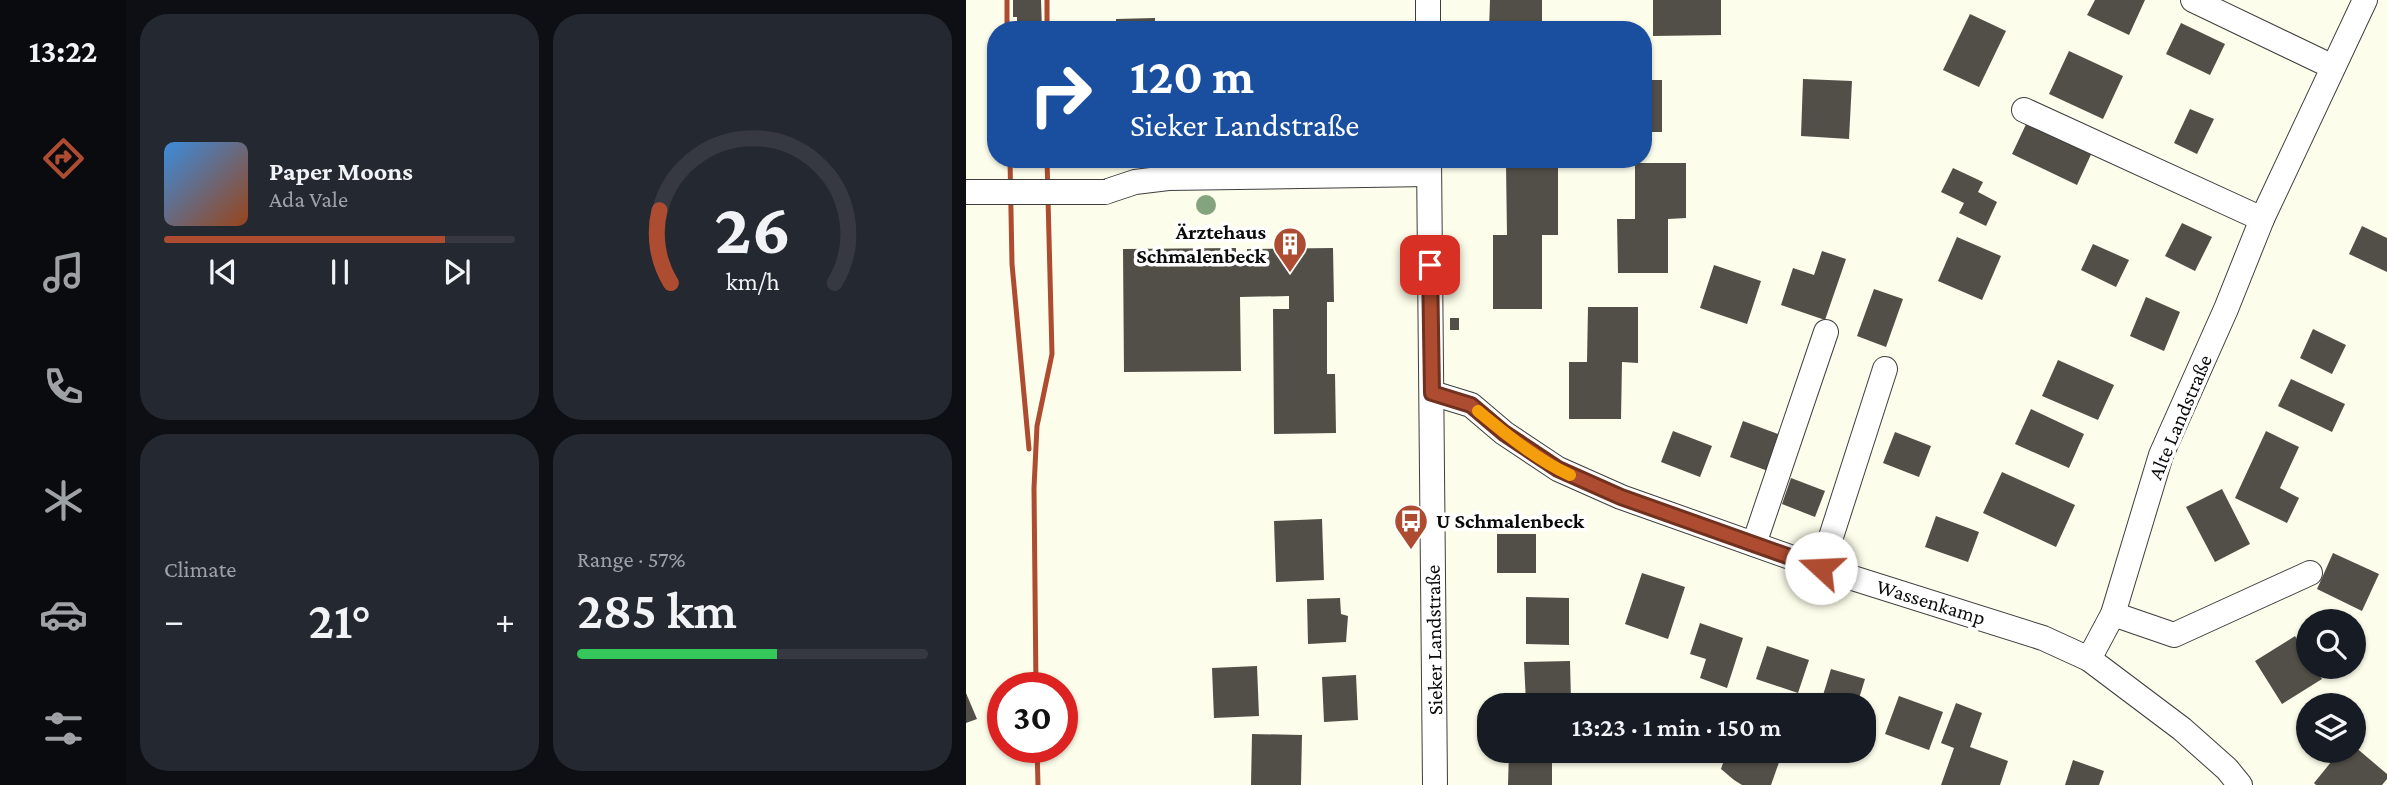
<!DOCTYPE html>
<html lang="en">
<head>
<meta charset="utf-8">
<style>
  body { margin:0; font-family:"Crimson Pro",serif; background:#242831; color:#f1f3f6; height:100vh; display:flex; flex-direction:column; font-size:26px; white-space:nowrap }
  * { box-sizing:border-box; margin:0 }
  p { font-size:23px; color:#9ea1a6 }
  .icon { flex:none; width:38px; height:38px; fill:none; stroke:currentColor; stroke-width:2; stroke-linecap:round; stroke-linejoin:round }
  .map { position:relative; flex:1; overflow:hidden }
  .side { display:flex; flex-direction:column; gap:14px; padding:14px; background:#0d0f14; width:840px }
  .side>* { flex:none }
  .guide { position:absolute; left:21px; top:21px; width:665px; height:147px; border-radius:28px; box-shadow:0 2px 5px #0004; background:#1a4fa0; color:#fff; overflow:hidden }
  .controls { position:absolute; left:1330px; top:609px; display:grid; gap:14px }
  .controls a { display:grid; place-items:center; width:70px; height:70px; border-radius:50%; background:#171b24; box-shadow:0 2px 5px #0004; font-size:35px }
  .speed { position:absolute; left:21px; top:672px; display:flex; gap:14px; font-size:35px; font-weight:700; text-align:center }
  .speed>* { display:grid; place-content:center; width:91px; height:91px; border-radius:50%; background:#171b24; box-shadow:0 2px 5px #0004; line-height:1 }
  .speed .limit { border:10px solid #d22; background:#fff; color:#111 }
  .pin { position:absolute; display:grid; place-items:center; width:60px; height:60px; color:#fff; margin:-30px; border-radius:14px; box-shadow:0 4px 10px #0006 }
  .me { position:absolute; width:77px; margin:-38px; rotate:290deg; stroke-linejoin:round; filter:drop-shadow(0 0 5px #0008) }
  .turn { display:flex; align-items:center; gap:24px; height:147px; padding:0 28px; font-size:32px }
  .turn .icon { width:91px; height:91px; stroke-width:2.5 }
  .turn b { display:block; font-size:49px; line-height:60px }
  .big { font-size:52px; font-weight:600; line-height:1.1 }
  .side .card { flex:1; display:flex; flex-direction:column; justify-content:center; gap:10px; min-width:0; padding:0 24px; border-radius:28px; background:#242831 }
  .side .dial { align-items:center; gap:0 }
  .dial svg { height:182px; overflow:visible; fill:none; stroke:#363941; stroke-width:7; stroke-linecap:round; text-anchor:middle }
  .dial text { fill:#f1f3f6; stroke:none }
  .song { display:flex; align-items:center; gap:21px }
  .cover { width:84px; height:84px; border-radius:10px; background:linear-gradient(135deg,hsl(210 70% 55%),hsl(20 70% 35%)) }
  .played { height:7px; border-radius:4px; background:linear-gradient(90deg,#ad4c30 80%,#363941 80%) }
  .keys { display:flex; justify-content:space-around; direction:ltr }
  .heat { display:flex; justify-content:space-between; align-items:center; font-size:38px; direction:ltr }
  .charge { height:10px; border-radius:5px; background:linear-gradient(90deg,#34c759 57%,#363941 0) }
  .side .tiles { flex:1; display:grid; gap:14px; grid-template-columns:repeat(2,1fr) }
  .trip { position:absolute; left:511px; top:693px; width:399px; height:70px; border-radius:28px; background:#171b24; box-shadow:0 2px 5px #0004; font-weight:600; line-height:70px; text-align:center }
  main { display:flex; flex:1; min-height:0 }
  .tabs { display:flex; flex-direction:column; width:126px; justify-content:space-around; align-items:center; background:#090b0e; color:#9ea1a6 }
  .tabs .icon { width:49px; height:49px }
  .tabs .selected { color:#ad4c30 }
  .tabs b { font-size:32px; color:#f1f3f6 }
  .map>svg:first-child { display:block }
</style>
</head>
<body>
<main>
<nav class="tabs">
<b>13:22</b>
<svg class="icon selected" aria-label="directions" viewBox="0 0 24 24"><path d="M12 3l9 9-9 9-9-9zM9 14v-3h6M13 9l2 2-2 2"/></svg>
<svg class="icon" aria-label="music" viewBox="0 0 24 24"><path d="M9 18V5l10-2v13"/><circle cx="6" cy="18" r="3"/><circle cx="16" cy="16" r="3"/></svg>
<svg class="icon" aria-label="phone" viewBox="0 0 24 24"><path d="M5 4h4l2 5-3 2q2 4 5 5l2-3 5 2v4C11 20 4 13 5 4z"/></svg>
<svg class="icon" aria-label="climate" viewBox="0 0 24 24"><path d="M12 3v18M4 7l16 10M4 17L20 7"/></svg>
<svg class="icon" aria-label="car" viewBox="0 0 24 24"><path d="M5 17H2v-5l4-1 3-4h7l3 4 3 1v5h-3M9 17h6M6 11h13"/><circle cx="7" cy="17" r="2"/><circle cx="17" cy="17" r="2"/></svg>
<svg class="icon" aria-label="filters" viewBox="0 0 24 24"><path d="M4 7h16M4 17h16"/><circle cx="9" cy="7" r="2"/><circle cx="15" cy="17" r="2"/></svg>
</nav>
<section class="side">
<div class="tiles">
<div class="card">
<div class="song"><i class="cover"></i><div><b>Paper Moons</b><p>Ada Vale</p></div></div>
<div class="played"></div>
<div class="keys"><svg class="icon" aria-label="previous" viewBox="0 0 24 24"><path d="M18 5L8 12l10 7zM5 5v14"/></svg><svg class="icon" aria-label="pause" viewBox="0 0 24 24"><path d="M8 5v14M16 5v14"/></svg><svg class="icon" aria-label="next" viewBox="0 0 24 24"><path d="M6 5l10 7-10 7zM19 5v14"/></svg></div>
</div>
<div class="card dial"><svg viewBox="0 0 100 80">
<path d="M14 69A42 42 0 1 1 86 69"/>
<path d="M14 69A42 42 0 0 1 9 37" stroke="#ad4c30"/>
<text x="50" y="56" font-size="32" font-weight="700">26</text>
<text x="50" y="72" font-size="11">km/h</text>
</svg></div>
<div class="card"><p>Climate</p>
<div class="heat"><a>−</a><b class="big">21°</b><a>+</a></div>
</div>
<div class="card"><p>Range · 57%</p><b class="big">285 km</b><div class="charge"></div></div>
</div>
</section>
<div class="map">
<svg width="1421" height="785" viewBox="0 0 1421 785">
  <rect width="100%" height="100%" fill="#fcfdea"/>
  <g fill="#524f48">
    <path d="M47,0H75L76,30H51V17H47Z"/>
    <path d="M524,0H576V30H523Z"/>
    <path d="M687,0H755V35L687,36Z"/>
    <path d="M1129,0H1179L1163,35L1121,15Z"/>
    <path d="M1004,14L1040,31L1013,87L977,70Z"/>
    <path d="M189,18V30H150V19Z"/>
    <path d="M1215,23L1259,44L1244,75L1200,54Z"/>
    <path d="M1103,51L1157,76L1137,119L1083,94Z"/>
    <path d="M837,79L886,81L883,139L835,136Z"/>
    <rect x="677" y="80" width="19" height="52"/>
    <path d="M1224,109L1248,119L1231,154L1208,143Z"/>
    <path d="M1063,118L1128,148L1111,185L1046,154Z"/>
    <path d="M669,163H720V218L702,219V273H652L651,219H669Z"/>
    <path d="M540,164H592V235H576V309H527V235H541Z"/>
    <path d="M987,168L1017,182L1012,192L1031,202L1020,226L993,213L998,203L975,192Z"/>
    <path d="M1216,223L1246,237L1229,271L1199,256Z"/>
    <path d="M1396,226L1421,238V272L1383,254Z"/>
    <path d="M991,237L1035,256L1016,300L972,281Z"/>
    <path d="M1127,244L1163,260L1150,287L1115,270Z"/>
    <path d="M270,248V253H281V249L367,248L368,302H361V374H369L370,433L308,434L307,309H323V296L274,297L275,371L158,372L157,249Z"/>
    <path d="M856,251L880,259L859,320L815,305L827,268L848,275Z"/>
    <path d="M748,265L795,281L781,324L734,308Z"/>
    <path d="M908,289L937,299L920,347L891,336Z"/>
    <path d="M1180,297L1214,312L1198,351L1164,336Z"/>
    <path d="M622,307H672V363L656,362L655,419H603V362H621Z"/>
    <rect x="484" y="318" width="9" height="12"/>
    <path d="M1347,329L1380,345L1366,374L1334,358Z"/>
    <path d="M1092,360L1148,385L1132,420L1076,396Z"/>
    <path d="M1325,379L1379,404L1366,432L1312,406Z"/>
    <path d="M1065,409L1118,434L1103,468L1049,444Z"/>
    <path d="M777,421L815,435L802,471L764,457Z"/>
    <path d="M707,431L746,446L734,477L695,462Z"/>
    <path d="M1300,431L1333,447L1314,488L1333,498L1321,523L1269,498Z"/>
    <path d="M929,432L965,446L953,477L917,463Z"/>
    <path d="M1036,472L1109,505L1090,547L1017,513Z"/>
    <path d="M825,478L859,491L849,517L816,504Z"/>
    <path d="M1256,489L1284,544L1249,562L1220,507Z"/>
    <path d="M970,516L1013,532L1002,562L959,547Z"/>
    <path d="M356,519L358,580L310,582L308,521Z"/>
    <rect x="531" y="534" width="39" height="39"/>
    <path d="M1367,553L1413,574L1396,611L1351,589Z"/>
    <path d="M676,573L719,587L702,639L659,624Z"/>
    <path d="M560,597L603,598V645L560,644Z"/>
    <path d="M374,598L375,614L382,616L380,642L342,644L341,599Z"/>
    <path d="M734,623L777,638L761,688L734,678L740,659L724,654Z"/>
    <path d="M1329,636L1342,657V667H1349L1356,679L1316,704L1289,661Z"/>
    <path d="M801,646L843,660L832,693L790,679Z"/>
    <path d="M604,661L605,701L560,703L558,662Z"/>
    <path d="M291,666L293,716L248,718L246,668Z"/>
    <path d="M865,669L899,679L891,705H854Z"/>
    <path d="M390,675L392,720L358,722L356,677Z"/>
    <path d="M0,693L11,719L0,723Z"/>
    <path d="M933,696L977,712L963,750L919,734Z"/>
    <path d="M990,703L1016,713L1004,747L1042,761L1034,785H975L988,748L975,743Z"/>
    <path d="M286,734L336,735L335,785H285Z"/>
    <path d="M1388,746L1421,774V779L1416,785H1350L1348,783L1374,751H1388Z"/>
    <path d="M543,751H586V785H542Z"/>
    <path d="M761,751H817L805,785H776L768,780L755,769Z"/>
    <path d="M1107,760L1138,771L1133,785H1099Z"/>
  </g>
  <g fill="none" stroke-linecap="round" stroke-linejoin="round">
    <g stroke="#3e3e3e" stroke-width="26">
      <g id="minor">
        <path d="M462,0V30"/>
        <path d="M1227,0L1367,67"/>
        <path d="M1058,110L1296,219"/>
        <path d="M463,159L469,785"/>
        <path d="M139,192L169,182L202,178L463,174"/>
        <path d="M466,393L505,405L538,433L592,469L655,497L855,568L1077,638L1123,659L1216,729L1261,769L1274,785"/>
        <path d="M788,544L860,332"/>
        <path d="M855,568L919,369"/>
        <path d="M1147,614L1208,635L1344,573"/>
        <path d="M1123,659L1147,614L1195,455L1260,309L1296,219L1399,0"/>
      </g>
    </g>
    <use href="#minor" stroke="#fff" stroke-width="24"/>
    <g stroke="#ad4c30" stroke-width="5">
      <path d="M41,0V30"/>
      <path d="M81,0V30"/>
      <path d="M44,159L46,264L63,449"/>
      <path d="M70,688L68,488L71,426L86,354L81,159"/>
      <path d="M71,747L72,785"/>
    </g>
    <g stroke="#3e3e3e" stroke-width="26" stroke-linecap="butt">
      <path id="minor-bridge" d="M0,192H139"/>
    </g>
    <use href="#minor-bridge" stroke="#fff" stroke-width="24"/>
  </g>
  <circle fill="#84a47e" cx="240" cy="205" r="10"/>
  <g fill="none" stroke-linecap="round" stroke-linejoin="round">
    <g stroke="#70311f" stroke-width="18">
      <path id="route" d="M464,265L466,393L505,405L538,433L592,469L655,497L855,568"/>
    </g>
    <use href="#route" stroke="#ad4c30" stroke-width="12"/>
    <path stroke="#f59e0b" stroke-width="12" d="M512,411C540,434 571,460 604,475"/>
  </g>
  <defs>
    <g id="building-pin" transform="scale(1.75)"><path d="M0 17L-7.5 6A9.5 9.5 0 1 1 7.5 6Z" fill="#ad4c30" stroke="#fff"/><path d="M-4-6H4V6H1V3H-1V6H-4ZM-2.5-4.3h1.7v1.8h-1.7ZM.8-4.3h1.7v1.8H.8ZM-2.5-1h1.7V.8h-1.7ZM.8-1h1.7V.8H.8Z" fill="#fff"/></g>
    <g id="bus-pin" transform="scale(1.75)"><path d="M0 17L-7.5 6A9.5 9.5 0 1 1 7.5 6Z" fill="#ad4c30" stroke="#fff"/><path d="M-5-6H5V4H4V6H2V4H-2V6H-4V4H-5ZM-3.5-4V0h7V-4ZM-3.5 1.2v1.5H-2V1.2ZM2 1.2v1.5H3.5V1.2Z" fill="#fff"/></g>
  </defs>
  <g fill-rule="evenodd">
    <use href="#building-pin" x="324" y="244"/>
    <use href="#bus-pin" x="445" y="521"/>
  </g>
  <g text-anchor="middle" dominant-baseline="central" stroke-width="7" stroke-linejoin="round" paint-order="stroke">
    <g font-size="21" font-weight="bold" fill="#0b0b0b" stroke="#fff" text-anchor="end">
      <text x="300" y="232">Ärztehaus<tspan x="300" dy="24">Schmalenbeck</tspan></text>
      <text x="470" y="521" text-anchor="start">U Schmalenbeck</text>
    </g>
    <g font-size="21" fill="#0b0b0b" stroke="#fff">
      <text transform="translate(1214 417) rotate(-67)">Alte Landstraße</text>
      <text transform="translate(965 602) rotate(17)">Wassenkamp</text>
      <text transform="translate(468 640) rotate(-91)">Sieker Landstraße</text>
    </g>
  </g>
</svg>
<div class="controls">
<a><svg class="icon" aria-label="search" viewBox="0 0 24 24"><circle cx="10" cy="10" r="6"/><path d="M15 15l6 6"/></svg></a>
<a><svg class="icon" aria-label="layers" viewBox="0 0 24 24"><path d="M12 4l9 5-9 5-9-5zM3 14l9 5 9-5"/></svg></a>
</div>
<div class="speed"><div class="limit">30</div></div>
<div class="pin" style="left:464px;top:265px;background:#d93025"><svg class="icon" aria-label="arrive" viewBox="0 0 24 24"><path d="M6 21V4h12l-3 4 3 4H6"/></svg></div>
<svg class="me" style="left:855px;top:568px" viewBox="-20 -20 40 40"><circle r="19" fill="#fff"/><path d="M0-13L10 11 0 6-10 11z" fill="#ad4c30"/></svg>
<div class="trip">13:23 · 1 min · 150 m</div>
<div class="guide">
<div class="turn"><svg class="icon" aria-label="right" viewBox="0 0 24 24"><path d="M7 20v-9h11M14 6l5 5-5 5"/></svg><div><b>120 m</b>Sieker Landstraße</div></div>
</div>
</div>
</main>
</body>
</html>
